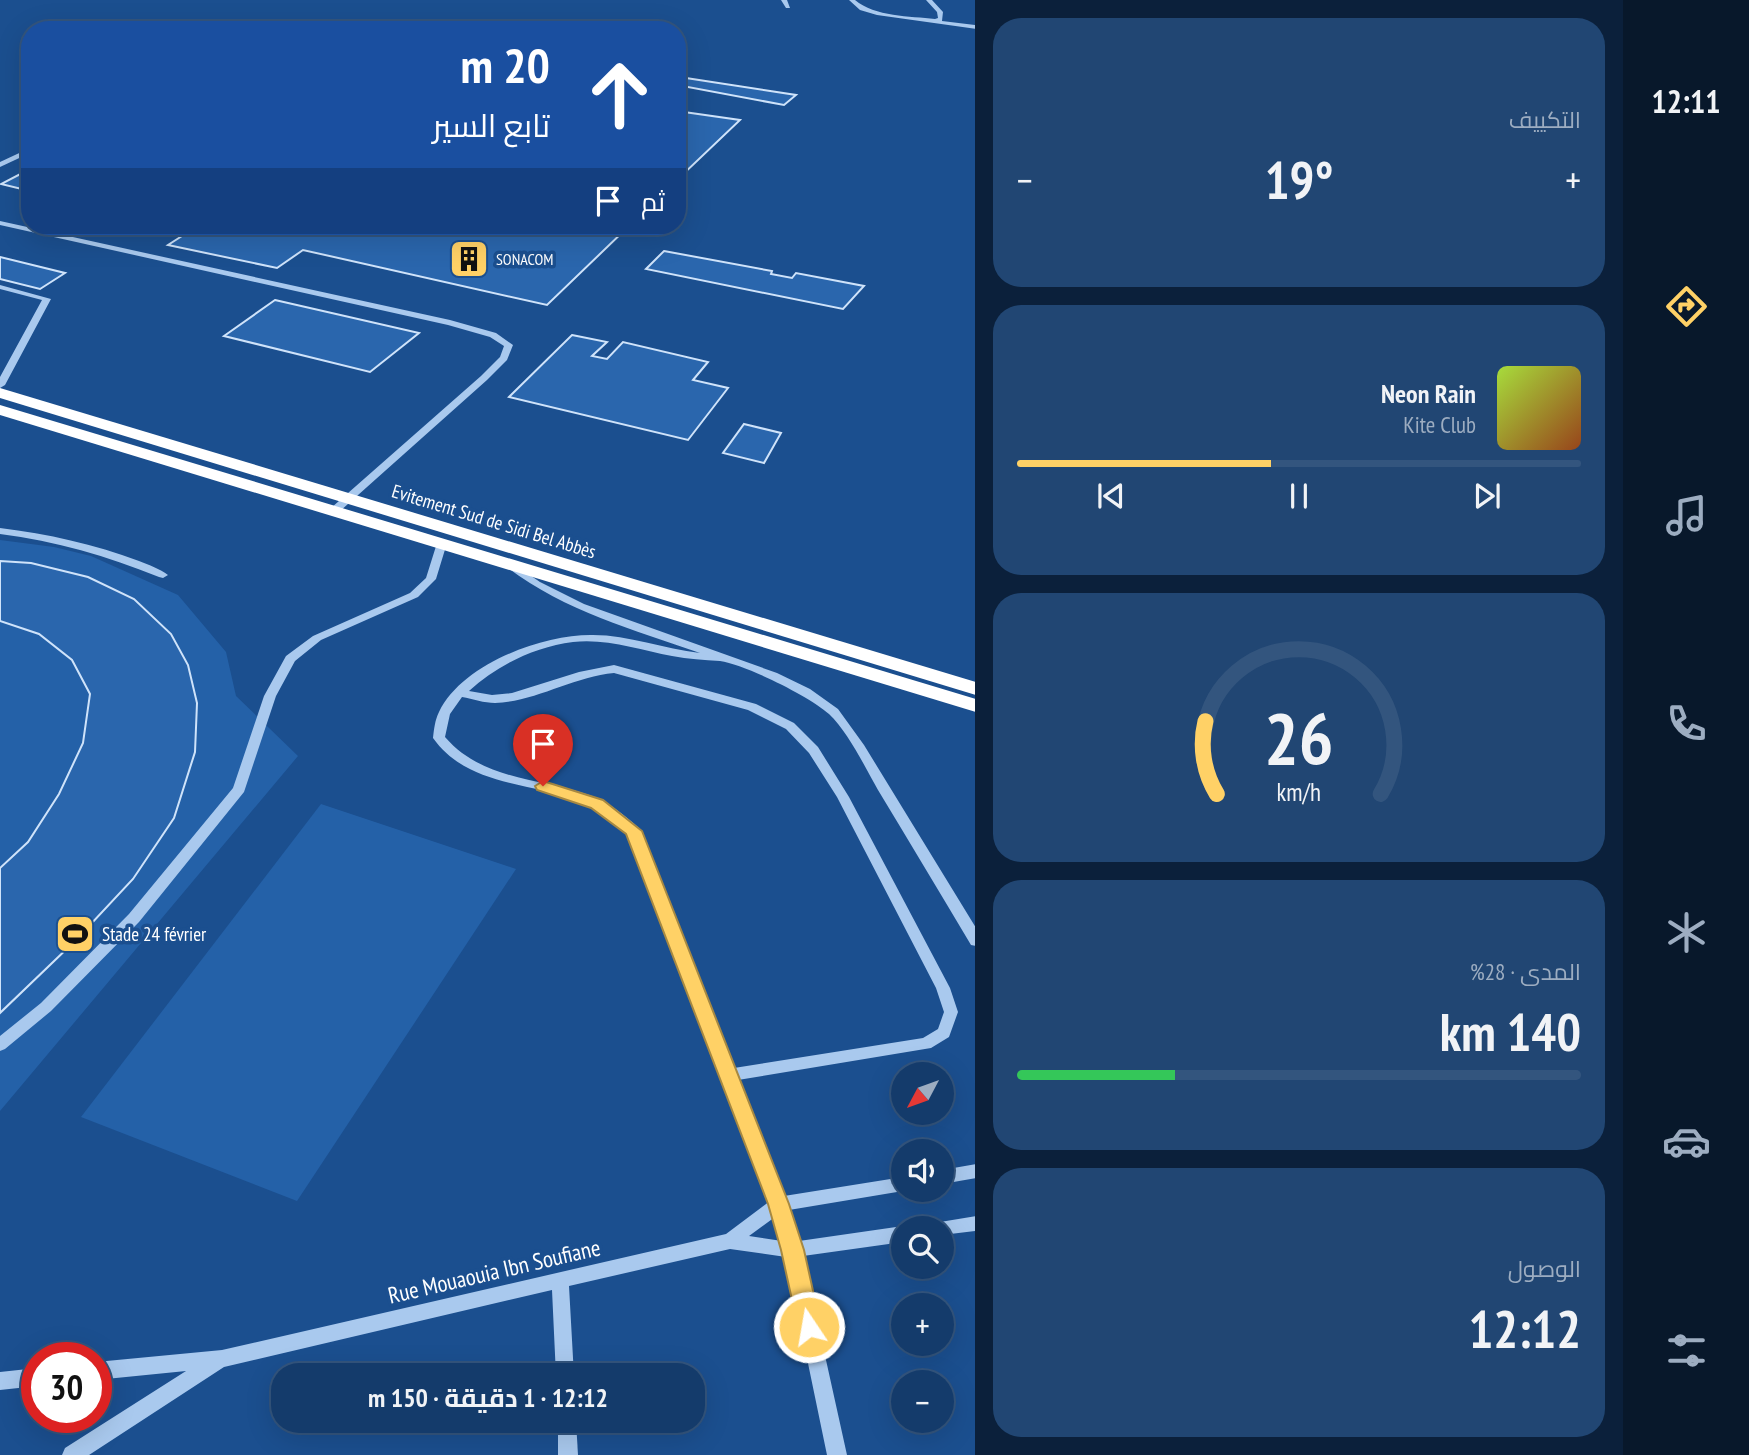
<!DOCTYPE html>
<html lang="ar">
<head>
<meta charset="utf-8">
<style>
  body { margin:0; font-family:"PT Sans Narrow",Cairo,sans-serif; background:#214673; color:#f1f3f6; direction:rtl; height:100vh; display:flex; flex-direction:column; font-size:26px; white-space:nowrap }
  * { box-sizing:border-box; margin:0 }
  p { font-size:23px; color:#9dadc1 }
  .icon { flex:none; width:38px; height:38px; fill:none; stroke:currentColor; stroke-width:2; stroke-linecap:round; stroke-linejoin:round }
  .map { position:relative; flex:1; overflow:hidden; direction:ltr }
  .panel { display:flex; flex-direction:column; gap:18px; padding:18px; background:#0b203b; width:648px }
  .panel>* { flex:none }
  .hud { position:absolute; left:21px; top:21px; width:665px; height:214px; border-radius:28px; box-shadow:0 7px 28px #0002,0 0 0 2px #33557e; direction:rtl; background:#1a4fa0; color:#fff; overflow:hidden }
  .needle { width:46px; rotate:229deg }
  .controls { position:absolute; left:891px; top:1062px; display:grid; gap:14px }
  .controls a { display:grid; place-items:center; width:63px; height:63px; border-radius:50%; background:#143b6b; box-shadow:0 7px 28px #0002,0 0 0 2px #33557e; font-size:35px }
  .speed { position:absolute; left:21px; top:1342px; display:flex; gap:14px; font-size:35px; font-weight:700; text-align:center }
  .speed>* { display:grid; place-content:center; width:91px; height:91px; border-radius:50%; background:#143b6b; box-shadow:0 7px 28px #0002,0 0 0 2px #33557e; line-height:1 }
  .speed .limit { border:10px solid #d22; background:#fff; color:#111 }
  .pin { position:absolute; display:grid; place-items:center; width:60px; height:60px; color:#fff; margin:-72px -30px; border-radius:50% 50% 50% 0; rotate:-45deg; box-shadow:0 0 7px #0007 }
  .pin .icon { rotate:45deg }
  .me { position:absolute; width:77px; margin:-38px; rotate:348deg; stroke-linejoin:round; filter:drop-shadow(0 0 5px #0008) }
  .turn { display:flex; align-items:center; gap:24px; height:147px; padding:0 21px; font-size:32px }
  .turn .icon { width:91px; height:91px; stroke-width:2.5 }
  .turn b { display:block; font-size:49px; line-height:60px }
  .then { display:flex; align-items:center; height:66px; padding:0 21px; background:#0003; gap:14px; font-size:26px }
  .big { font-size:52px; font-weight:700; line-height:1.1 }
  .panel .card { flex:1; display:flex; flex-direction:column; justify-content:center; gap:10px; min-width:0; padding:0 24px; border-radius:28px; background:#214673 }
  .panel .dial { align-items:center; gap:0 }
  .dial svg { height:182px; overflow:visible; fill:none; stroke:#33557e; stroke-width:7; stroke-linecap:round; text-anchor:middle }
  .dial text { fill:#f1f3f6; stroke:none }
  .song { display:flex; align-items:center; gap:21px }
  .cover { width:84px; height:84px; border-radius:10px; background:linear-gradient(135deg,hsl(80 70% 55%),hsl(20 70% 35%)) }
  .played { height:7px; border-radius:4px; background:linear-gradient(90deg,#ffd166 45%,#33557e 45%) }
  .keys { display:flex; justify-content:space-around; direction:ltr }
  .heat { display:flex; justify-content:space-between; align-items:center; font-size:38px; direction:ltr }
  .charge { height:10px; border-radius:5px; background:linear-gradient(90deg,#34c759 28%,#33557e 0) }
  .trip { position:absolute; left:271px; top:1363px; width:434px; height:70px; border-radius:28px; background:#143b6b; box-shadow:0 7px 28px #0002,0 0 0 2px #33557e; font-weight:700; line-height:70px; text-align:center; direction:rtl }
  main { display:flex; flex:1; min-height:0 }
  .dock { display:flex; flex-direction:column; width:126px; justify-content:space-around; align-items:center; background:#08182b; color:#9dadc1 }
  .dock .icon { width:49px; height:49px }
  .dock .selected { color:#ffd166 }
  .dock b { font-size:32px; color:#f1f3f6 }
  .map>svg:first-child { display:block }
</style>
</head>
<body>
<main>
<nav class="dock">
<b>12:11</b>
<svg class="icon selected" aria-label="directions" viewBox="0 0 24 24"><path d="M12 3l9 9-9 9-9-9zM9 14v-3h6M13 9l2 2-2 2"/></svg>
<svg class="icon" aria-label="music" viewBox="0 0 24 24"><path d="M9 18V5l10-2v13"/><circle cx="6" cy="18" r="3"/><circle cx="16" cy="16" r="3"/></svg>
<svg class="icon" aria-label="phone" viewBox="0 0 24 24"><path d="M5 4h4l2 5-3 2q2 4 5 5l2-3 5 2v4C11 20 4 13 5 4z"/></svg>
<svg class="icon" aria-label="climate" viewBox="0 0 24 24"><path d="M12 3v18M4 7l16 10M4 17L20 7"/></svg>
<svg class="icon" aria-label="car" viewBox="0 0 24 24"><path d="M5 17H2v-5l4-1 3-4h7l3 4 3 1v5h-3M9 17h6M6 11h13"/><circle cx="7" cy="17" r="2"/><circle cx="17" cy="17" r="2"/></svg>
<svg class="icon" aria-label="filters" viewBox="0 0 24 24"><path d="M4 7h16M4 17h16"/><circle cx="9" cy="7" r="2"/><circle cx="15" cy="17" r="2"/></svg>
</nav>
<section class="panel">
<div class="card"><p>التكييف</p>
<div class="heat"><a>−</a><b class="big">19°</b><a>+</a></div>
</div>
<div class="card">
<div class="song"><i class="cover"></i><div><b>Neon Rain</b><p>Kite Club</p></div></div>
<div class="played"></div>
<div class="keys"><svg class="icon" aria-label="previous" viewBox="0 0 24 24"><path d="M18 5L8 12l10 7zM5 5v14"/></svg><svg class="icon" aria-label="pause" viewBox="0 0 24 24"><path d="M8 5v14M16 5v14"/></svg><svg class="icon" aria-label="next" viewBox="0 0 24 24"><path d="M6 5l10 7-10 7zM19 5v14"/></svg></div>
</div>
<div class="card dial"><svg viewBox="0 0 100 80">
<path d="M14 69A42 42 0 1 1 86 69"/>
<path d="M14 69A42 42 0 0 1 9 37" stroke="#ffd166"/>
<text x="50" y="56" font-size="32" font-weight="700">26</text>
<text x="50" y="72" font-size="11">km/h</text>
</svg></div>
<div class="card"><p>المدى · 28%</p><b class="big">140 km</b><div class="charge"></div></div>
<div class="card"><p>الوصول</p><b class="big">12:12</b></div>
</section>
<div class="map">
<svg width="976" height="1455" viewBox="0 0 976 1455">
  <rect width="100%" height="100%" fill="#1b4f8f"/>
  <g fill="#2461a8">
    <path d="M0,540L54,547L91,556L178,595L226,652L236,696L298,756L0,1111Z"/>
    <path d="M321,804L516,869L297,1201L81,1117Z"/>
  </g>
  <g fill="#2a66ad" stroke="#cfe3fa" stroke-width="2">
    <path d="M686,78L796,95L784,105L677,85Z"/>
    <path d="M677,111L740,120L677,180Z"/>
    <path d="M30,169V191L1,184Z"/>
    <path d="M188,226H629L547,305L303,250L277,268L168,245L196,227Z"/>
    <path d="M664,251L772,271L771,274L792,278L796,273L864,286L843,309L646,269Z"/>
    <path d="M0,257L65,273L40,289L0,279Z"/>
    <path d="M275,300L419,333L370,372L224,336Z"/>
    <path d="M572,335L607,342L592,356L607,359L623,342L708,362L693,380L728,388L688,440L509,397Z"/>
    <path d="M744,424L781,433L764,463L723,453Z"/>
    <path d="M0,561L31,563L88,577L134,599L171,634L188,665L197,703L195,752L174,818L133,879L76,940L0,1013V868L28,842L59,794L83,743L90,694L72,660L39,634L0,621Z"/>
  </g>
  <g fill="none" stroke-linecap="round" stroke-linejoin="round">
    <g fill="#a9c9ee" fill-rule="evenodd">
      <path d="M781,0H787L790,8H786Z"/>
      <path d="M849,0H855C875,17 910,16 935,19L938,18L937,12L926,0H932L943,12L942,21L976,25V29L877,15L860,10Z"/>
      <path d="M30,148V153L0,167V162Z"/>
      <path d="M0,221L450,320L496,333L513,345L507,360L487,380L339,512H331V508L481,376L500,357L504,346L490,337L448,325L0,225Z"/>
      <path d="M0,285L51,299L5,385L0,388V377L42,300L0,289Z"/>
      <path d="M0,528C48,534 94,544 139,561C149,565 160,569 168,575L163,578L159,577C107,556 56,541 0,534Z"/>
      <path d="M442,540L447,543L436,579L418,597L321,640L295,661L276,696L244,792L139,922L51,1011L5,1049L0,1051V1036L41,1003L129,914L233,788L264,696L286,656L313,636L410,593L426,578L437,543Z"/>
      <path d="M512,563L540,582L584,604L777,673L810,689L838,709L864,745L976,928V946L971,945C940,893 909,841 878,790C865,767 848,732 829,714C809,696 746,665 720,661C704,660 688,659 672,656C640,650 606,638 573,642C534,647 498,665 469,691L492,695L512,693L579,672L614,665L756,704L794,723L818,747L849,797L950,988L958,1012L949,1037L931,1048L738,1080L784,1196L903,1177V1190H906L903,1191L789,1210L799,1241L903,1226L909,1228H903V1242L803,1256L847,1455H827L786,1257L730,1249L569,1286L574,1376H556L552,1290L224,1367L89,1455H62L65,1448L186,1371L96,1380V1362L222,1350L726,1234L770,1201L628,833C615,821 601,809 584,803C532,781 469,788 433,738C434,729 435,720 439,712C462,664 543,634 593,635C629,635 664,649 700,653C634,630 565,611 508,568L507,566L508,564ZM614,673L748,710L786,729L809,753L837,797L936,988L944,1012L938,1029L923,1038L734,1068L639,828C624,815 608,801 589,795C539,778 482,780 445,737L450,714L462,697C473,699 484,703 495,703C534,702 573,677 614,673ZM775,1217L782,1241L749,1236Z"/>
      <path d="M976,1164V1178L942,1184V1170Z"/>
      <path d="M976,1216V1231L942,1235V1228H932L934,1223Z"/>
      <path d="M37,1368V1386L0,1390V1372Z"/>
      <path d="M558,1421H576L578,1455H558Z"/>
    </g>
    <g fill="#fff" fill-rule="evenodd">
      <path d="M0,388L976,682V695L0,398Z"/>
      <path d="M0,405L976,699V712L0,415Z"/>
    </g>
  </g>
  <path fill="#ffd166" stroke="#a68842" stroke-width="2" d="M543,781L603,800L642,831L789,1204L804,1250L821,1327L817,1335L809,1338L801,1335L798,1327L781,1250L768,1204L626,834L591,808L537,790L535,786Z"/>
  <defs>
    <g id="building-square" transform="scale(2.0125)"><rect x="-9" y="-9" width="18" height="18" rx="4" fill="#ffd166" stroke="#1b4f8f"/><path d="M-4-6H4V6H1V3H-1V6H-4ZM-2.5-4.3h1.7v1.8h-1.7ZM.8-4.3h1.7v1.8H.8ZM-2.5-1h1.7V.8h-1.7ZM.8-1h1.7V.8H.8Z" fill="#111"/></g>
    <g id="stadium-square" transform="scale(2.0125)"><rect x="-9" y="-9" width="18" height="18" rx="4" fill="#ffd166" stroke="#1b4f8f"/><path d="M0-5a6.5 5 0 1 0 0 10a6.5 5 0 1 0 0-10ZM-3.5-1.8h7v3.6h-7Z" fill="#111"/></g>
  </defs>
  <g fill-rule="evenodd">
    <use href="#building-square" x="469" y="259"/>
    <use href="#stadium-square" x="75" y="934"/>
  </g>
  <g text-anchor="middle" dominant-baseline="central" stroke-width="7" stroke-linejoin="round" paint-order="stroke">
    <g font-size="16" fill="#fff" stroke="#1b4f8f" text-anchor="start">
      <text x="496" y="259">SONACOM</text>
    </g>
    <g font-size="19" fill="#fff" stroke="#1b4f8f">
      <text transform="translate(494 521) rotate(17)">Evitement Sud de Sidi Bel Abbès</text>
    </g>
    <g font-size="19" fill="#fff" stroke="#1b4f8f" text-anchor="start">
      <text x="102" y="934">Stade 24 février</text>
    </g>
    <g font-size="23" fill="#fff" stroke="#1b4f8f">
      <text transform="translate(494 1271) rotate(-13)">Rue Mouaouia Ibn Soufiane</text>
    </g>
  </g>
</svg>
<div class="controls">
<a><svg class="needle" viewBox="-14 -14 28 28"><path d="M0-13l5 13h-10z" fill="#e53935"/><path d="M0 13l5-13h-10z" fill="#9dadc1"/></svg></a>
<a><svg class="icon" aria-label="sound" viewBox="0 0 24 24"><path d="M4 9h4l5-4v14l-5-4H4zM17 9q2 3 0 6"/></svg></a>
<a><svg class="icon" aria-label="search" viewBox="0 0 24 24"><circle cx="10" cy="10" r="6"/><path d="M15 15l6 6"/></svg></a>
<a>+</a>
<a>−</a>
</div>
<div class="speed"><div class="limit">30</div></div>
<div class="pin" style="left:543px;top:786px;background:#d93025"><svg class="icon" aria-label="arrive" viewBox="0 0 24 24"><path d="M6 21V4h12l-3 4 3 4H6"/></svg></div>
<svg class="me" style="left:809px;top:1327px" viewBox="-20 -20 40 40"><circle r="17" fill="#ffd166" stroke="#fff" stroke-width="3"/><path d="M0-11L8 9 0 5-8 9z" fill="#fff"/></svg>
<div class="trip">12:12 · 1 دقيقة · 150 m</div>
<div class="hud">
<div class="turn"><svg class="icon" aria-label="ahead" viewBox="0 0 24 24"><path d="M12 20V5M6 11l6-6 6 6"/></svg><div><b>20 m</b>تابع السير</div></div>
<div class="then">ثم<svg class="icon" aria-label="arrive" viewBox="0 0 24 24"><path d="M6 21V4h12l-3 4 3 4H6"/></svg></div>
</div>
</div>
</main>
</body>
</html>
